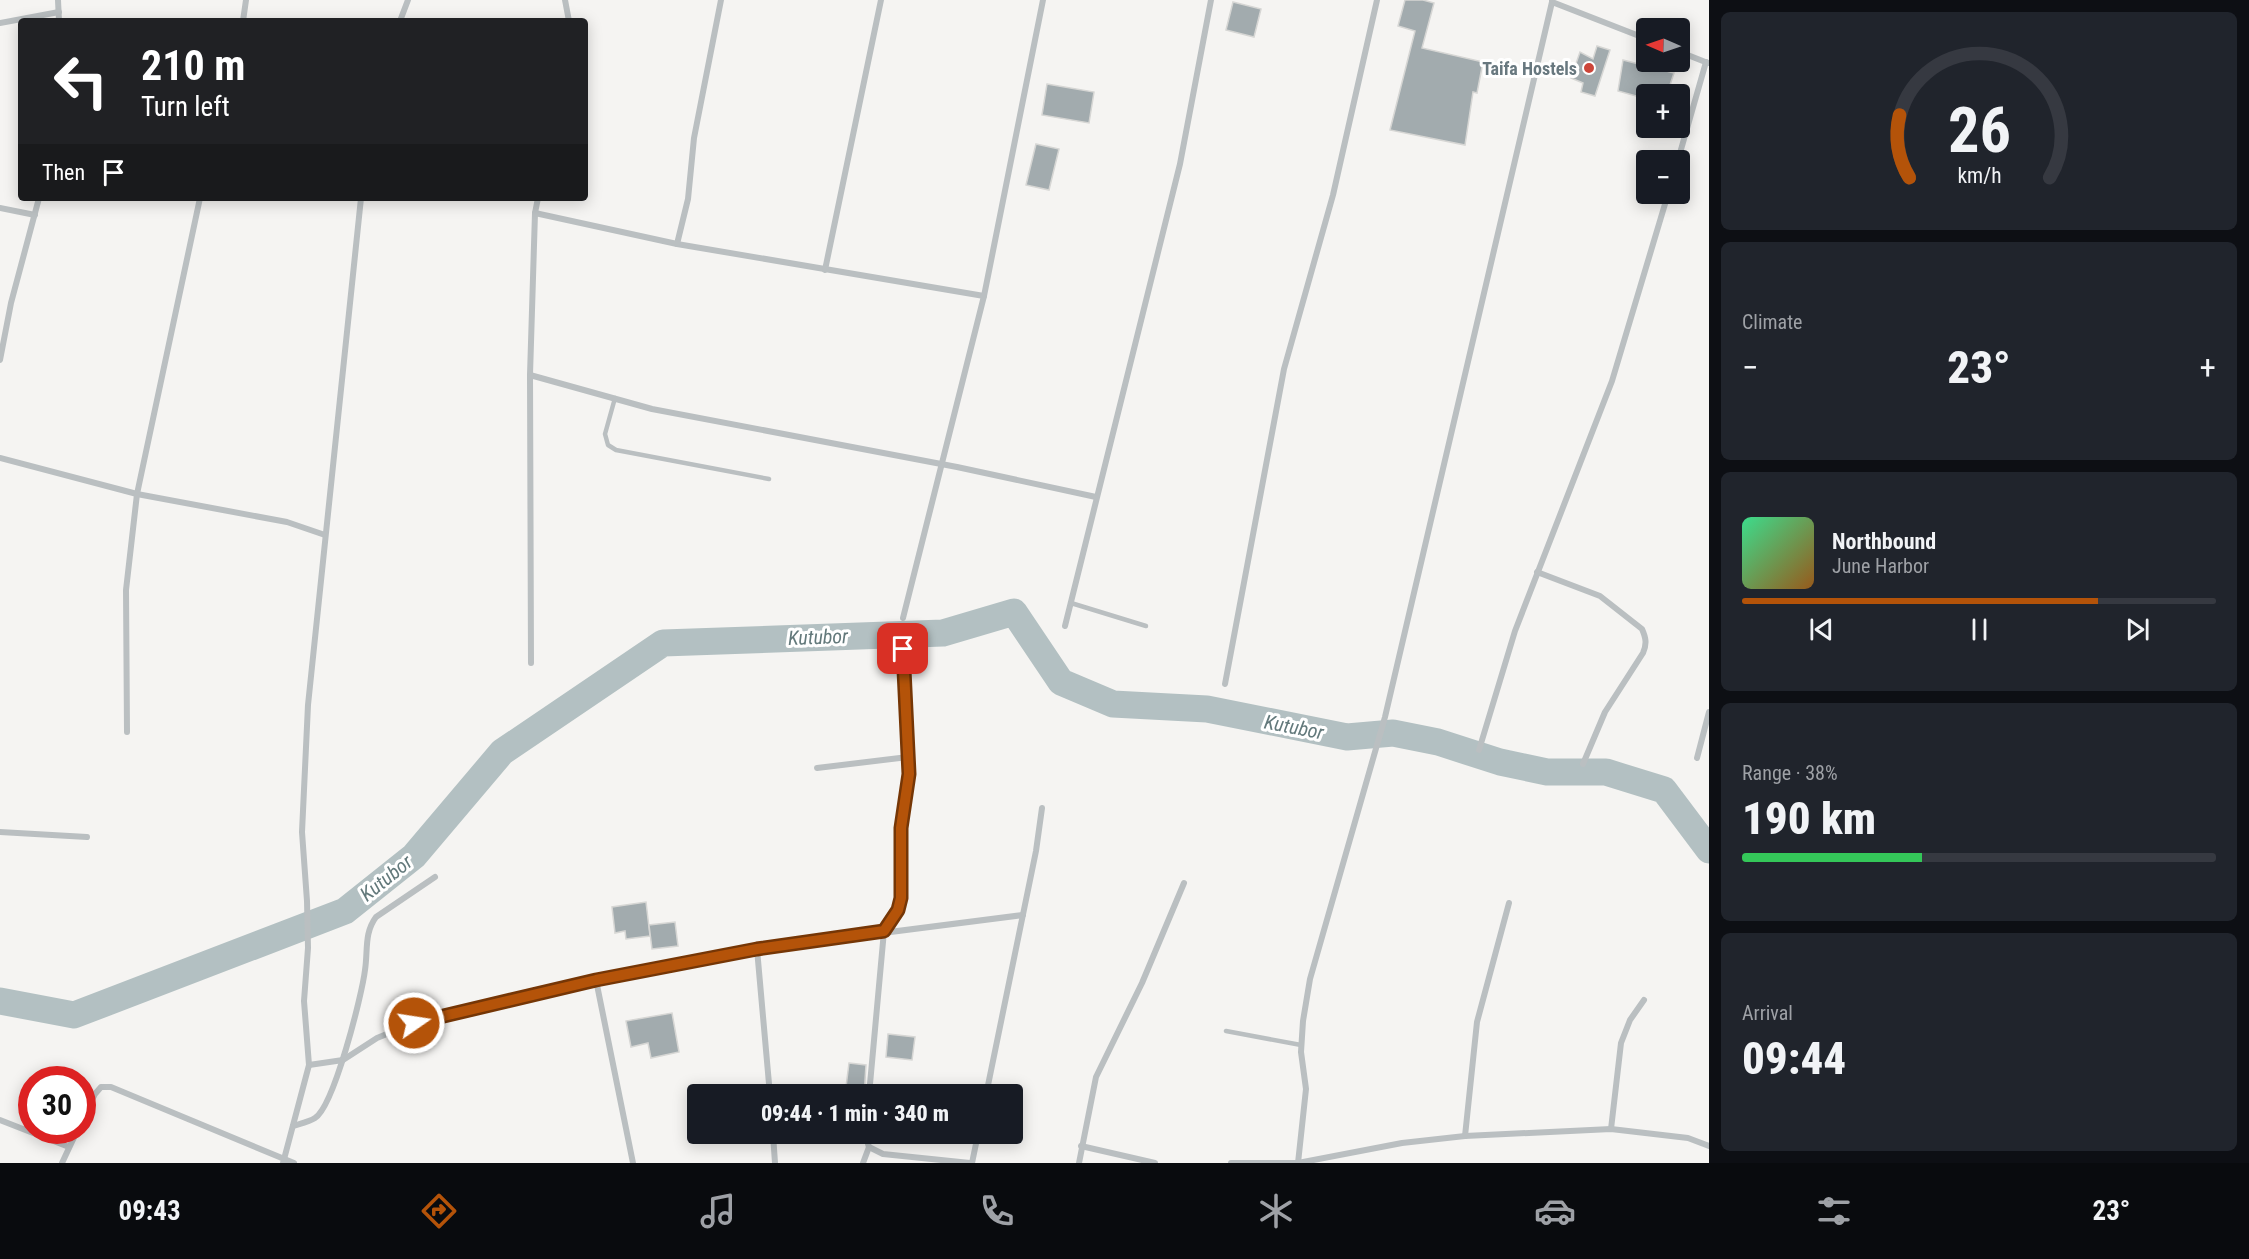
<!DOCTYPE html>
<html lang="en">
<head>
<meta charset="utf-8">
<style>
  body { margin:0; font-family:"Roboto Condensed",sans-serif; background:#20242c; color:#f1f3f6; height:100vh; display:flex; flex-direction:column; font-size:22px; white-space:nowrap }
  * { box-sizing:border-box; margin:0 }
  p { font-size:20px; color:#9ea1a6 }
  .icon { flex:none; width:33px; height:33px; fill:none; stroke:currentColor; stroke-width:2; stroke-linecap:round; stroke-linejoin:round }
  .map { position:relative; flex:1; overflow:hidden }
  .panel { display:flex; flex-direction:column; gap:12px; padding:12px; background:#0d0f14; width:540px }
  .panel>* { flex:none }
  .guide { position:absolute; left:18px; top:18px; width:570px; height:183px; border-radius:6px; box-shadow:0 3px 15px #0003; background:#202124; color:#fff; overflow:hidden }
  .needle { width:39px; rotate:272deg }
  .controls { position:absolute; left:1636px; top:18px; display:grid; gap:12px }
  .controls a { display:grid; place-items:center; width:54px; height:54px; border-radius:6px; background:#171b24; box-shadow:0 3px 15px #0003; font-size:30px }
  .speed { position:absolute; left:18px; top:1066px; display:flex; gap:12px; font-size:30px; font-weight:700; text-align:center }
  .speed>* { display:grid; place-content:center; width:78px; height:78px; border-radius:50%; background:#171b24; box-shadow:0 3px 15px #0003; line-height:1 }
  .speed .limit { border:9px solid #d22; background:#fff; color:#111 }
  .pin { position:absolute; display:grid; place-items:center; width:51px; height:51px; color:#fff; margin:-26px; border-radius:12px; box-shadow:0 3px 9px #0006 }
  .me { position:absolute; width:66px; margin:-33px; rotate:77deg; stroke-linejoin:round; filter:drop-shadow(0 0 4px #0008) }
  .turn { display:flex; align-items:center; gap:21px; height:126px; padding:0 24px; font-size:27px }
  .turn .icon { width:78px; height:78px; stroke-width:2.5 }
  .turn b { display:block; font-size:42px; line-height:51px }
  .then { display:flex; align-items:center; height:57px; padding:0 24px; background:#0003; gap:12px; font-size:22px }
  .big { font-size:45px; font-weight:800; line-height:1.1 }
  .panel .card { flex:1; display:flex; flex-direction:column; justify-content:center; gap:9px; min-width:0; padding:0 21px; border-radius:9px; background:#20242c }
  .panel .dial { align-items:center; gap:0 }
  .dial svg { height:156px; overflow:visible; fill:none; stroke:#363941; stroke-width:7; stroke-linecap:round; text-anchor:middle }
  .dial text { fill:#f1f3f6; stroke:none }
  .song { display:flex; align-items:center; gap:18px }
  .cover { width:72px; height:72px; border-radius:9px; background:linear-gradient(135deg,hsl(150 70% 55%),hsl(30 70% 35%)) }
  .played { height:6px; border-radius:3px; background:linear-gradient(90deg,#b45309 75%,#363941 75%) }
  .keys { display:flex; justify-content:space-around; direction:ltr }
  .heat { display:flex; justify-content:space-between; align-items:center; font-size:33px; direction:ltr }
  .charge { height:9px; border-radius:4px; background:linear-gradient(90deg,#34c759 38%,#363941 0) }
  .trip { position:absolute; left:687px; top:1084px; width:336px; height:60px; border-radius:6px; background:#171b24; box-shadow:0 3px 15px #0003; font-weight:800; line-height:60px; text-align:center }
  .tab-bar { display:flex; height:96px; justify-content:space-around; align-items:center; background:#090b0e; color:#9ea1a6 }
  .tab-bar .icon { width:42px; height:42px }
  .tab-bar .selected { color:#b45309 }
  .tab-bar b { font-size:27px; color:#f1f3f6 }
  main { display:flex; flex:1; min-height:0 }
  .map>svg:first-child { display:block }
</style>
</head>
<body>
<main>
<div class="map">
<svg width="1709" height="1163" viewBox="0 0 1709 1163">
  <rect width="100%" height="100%" fill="#f5f4f2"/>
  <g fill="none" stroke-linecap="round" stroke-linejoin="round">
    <path stroke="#b3c0c2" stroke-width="27" d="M0,1001L74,1015L345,911L414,856L502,752L663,643L943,633L1014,612L1061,682L1113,704L1207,709L1347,737L1393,733L1438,742L1500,762L1547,772H1606L1664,790L1709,850"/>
  </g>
  <g fill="#a2abae" stroke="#d6d6d4" stroke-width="1.5">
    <path d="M1405,0H1423L1434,3L1422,48L1483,62L1477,93L1473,92L1465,145L1390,130L1415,31L1398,26Z"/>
    <path d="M1233,2L1261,9L1254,37L1226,30Z"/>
    <path d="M1597,46L1610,50L1595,96L1581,92L1583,83L1571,78L1580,52L1593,59Z"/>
    <path d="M1623,60L1674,73L1667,94H1647V99L1618,91Z"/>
    <path d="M1047,84L1094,92L1089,123L1042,115Z"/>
    <path d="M1036,144L1059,149L1049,190L1026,185Z"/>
    <path d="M646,902L650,936L626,939L625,931L615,933L612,907Z"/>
    <path d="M675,922L678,946L652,949L649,925Z"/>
    <path d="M672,1013L679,1052L651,1058L648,1043L631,1047L626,1021Z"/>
    <path d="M888,1034L915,1037L912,1060L886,1057Z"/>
    <path d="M849,1063L866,1065L864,1095H845Z"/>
  </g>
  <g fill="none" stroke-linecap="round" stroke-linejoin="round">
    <g stroke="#babfc1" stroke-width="4.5">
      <path d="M615,398L605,434L608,445L616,450L769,479"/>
      <path d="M1071,603L1146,626"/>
      <path d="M1226,1031L1301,1045"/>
    </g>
    <g stroke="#babfc1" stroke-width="6">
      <path d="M58,0L59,21"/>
      <path d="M565,0L569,21"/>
      <path d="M1552,0V2L1647,39"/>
      <path d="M243,21L246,0"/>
      <path d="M400,21L408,0"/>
      <path d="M0,23L59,12"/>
      <path d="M1680,52L1708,63"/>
      <path d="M1678,160L1706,62"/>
      <path d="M0,208L35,215"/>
      <path d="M535,213L677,244L984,296"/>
      <path d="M677,244L688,199L694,138L721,0"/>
      <path d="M825,270L881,0"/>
      <path d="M0,360L11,303L39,198"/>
      <path d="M530,375L652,409L957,467L1096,497"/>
      <path d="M0,458L137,494L287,522L325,535"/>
      <path d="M1537,572L1600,596L1642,629C1646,638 1647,644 1643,653L1605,712L1583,764"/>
      <path d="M903,618L984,296L1043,0"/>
      <path d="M1065,626L1180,164L1211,0"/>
      <path d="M531,663L530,375L535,213L538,198"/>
      <path d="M1225,684L1284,369L1333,195L1377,0"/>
      <path d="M127,732L126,590L137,494L200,198"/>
      <path d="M1479,750L1515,631L1612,381L1668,194"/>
      <path d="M1697,758L1709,712"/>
      <path d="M817,768L908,757"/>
      <path d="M0,832L87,837"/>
      <path d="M757,949L770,1095"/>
      <path d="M596,980L633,1163"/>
      <path d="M309,1065L343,1060L377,1038L414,1023L596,980L757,949L1023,915"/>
      <path d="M869,1095L884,931L898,910L901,898V828L909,774L903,649"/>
      <path d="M986,1095L1036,851L1042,808"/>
      <path d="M0,1120L69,1147"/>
      <path d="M82,1120L95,1094L101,1087H111L294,1163"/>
      <path d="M293,1126C299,1124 309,1122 315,1118C334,1106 362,995 365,970C368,951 364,933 376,917L435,877"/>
      <path d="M1611,1129L1621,1043L1630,1020L1644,1000"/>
      <path d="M773,1134L775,1163"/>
      <path d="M865,1134L869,1147L883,1154L970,1163"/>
      <path d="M1465,1136L1477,1022L1509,903"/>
      <path d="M1081,1146L1155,1163"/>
      <path d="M62,1163L77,1131"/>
      <path d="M283,1163L309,1065L304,1001L308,948L307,901L302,832L308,705L361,198"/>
      <path d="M863,1163L869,1147"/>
      <path d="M972,1163L978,1134"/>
      <path d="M1079,1163L1096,1077L1142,983L1184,883"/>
      <path d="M1231,1163H1298L1402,1143L1465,1136L1611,1129L1688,1138L1709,1146"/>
      <path d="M1298,1163L1306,1089L1301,1052L1303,1021L1310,979L1385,717L1552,2"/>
    </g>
  </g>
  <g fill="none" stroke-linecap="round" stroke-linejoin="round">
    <g stroke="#753606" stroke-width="15">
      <path id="route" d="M414,1023L596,980L757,949L884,931L898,910L901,898V828L909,774L903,649"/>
    </g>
    <use href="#route" stroke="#b45309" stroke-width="10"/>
  </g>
  <circle fill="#cc463a" stroke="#fff" stroke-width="2" cx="1589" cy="68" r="6"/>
  <g text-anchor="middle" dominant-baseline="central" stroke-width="6" stroke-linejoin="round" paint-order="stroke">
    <g font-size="18" font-weight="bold" fill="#68787f" stroke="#fff" text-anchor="end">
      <text x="1577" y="68">Taifa Hostels</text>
    </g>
    <g font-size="20" font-style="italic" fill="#63797b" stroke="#fff">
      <text transform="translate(818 637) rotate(-2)">Kutubor</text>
      <text transform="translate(1294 727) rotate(11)">Kutubor</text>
      <text transform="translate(386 878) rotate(-39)">Kutubor</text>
    </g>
  </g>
</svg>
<div class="controls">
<a><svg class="needle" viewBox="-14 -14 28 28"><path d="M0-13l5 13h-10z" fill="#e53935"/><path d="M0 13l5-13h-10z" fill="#9ea1a6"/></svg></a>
<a>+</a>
<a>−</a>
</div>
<div class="speed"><div class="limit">30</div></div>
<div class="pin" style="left:903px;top:649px;background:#d93025"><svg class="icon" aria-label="arrive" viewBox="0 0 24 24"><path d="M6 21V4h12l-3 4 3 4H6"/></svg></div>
<svg class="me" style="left:414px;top:1023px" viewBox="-20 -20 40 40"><circle r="17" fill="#b45309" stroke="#fff" stroke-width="3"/><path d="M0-11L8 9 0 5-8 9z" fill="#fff"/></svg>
<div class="trip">09:44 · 1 min · 340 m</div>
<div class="guide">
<div class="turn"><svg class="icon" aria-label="left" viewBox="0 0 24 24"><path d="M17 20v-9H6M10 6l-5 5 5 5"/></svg><div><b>210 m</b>Turn left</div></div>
<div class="then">Then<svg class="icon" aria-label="arrive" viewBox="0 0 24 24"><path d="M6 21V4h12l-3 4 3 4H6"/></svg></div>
</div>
</div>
<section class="panel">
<div class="card dial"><svg viewBox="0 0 100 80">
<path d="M14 69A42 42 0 1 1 86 69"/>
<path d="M14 69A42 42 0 0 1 9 37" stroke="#b45309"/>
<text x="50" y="56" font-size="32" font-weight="700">26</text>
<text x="50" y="72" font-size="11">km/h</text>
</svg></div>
<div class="card"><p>Climate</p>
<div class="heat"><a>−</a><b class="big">23°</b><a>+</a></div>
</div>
<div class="card">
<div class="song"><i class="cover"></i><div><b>Northbound</b><p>June Harbor</p></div></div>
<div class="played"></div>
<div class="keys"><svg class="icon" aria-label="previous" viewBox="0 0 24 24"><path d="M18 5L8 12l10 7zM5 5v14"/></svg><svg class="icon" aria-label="pause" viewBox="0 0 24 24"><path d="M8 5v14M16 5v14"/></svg><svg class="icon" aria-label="next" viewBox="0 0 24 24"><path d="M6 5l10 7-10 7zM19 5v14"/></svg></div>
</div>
<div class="card"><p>Range · 38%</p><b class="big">190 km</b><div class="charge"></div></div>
<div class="card"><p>Arrival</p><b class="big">09:44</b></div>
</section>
</main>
<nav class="tab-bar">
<b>09:43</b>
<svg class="icon selected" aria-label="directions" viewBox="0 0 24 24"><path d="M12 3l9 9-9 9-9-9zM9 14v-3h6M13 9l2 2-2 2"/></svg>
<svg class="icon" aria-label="music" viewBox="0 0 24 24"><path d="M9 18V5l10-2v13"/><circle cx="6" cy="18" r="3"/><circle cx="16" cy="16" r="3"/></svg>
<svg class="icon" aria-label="phone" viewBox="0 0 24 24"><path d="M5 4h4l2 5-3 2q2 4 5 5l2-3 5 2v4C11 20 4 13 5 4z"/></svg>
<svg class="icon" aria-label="climate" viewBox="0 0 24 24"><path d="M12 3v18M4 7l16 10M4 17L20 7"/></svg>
<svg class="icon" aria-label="car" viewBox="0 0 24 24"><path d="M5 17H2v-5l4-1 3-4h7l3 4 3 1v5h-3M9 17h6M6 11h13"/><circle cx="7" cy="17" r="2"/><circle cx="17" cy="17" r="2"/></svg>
<svg class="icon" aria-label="filters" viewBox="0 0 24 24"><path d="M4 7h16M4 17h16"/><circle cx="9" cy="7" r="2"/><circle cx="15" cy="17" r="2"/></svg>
<b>23°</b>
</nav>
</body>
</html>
